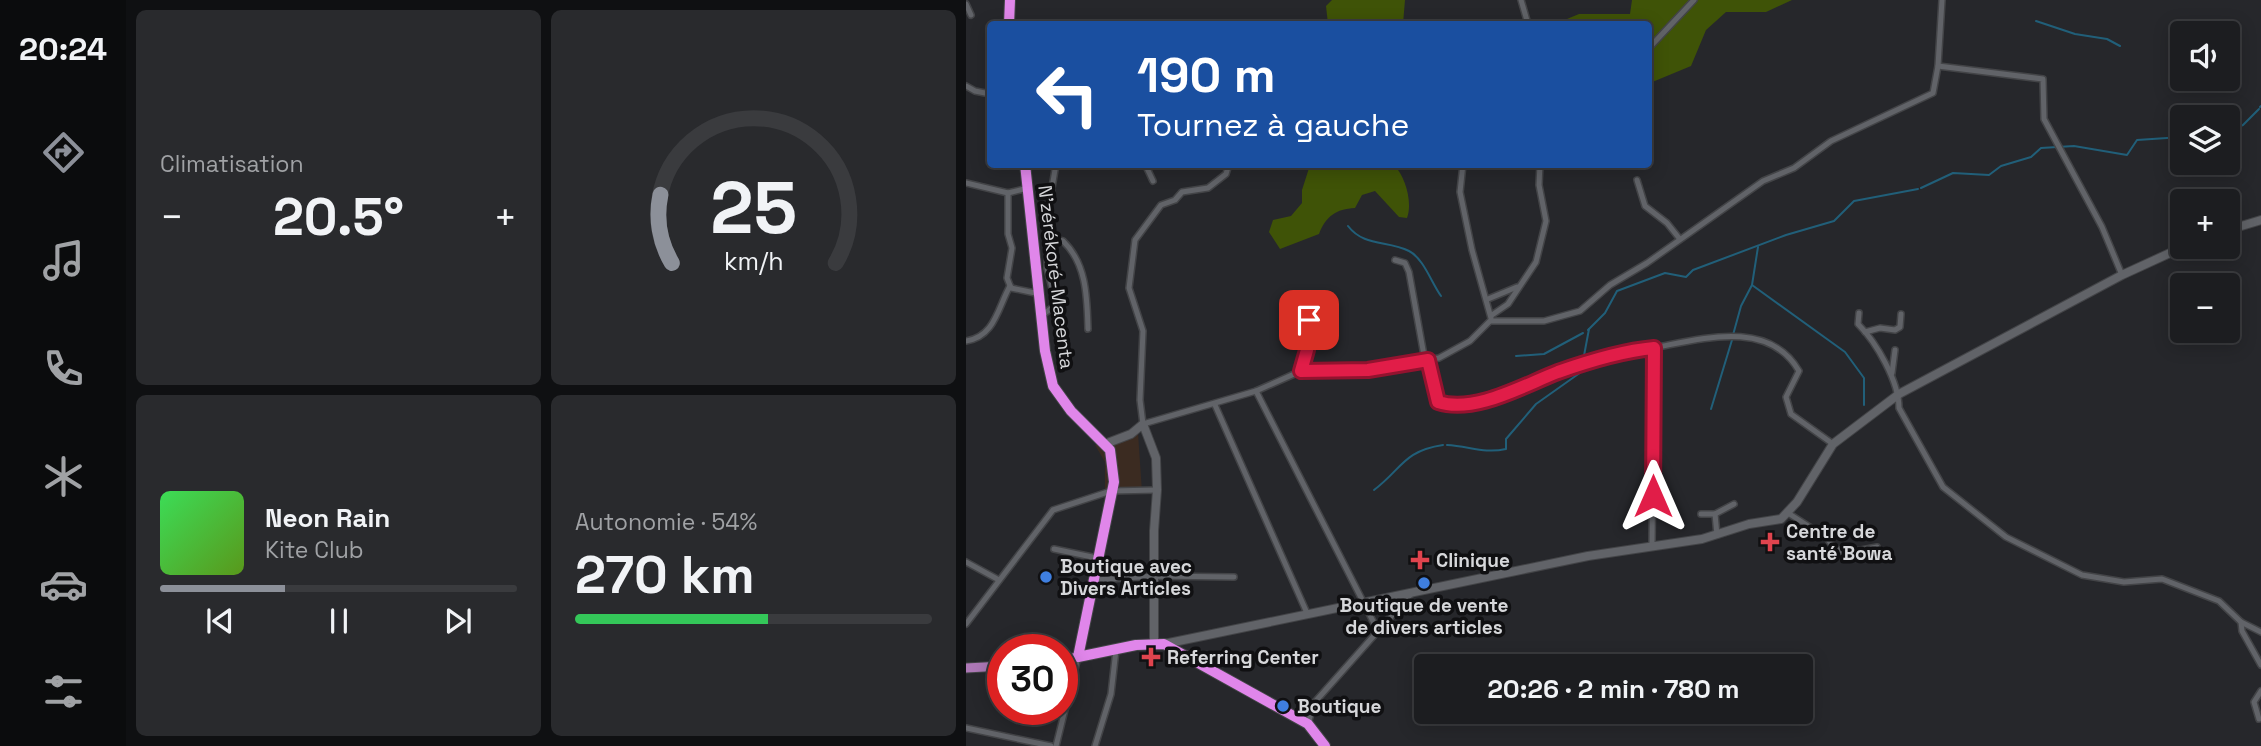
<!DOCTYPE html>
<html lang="fr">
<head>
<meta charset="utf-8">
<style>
  body { margin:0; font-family:"Space Grotesk",sans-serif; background:#292a2d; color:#f1f3f6; height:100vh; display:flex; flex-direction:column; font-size:26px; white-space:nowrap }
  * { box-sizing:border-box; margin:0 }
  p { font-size:23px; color:#a0a2a5 }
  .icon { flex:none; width:38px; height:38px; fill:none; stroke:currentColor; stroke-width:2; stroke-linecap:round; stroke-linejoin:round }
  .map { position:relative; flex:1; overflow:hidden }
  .sheet { display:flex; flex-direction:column; gap:10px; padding:10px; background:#0f1012; width:840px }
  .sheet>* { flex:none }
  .top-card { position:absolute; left:21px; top:21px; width:665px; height:147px; border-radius:7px; box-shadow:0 4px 18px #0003,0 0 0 2px #3a3b3e; background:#1a4fa0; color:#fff; overflow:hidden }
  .controls { position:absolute; left:1204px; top:21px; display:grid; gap:14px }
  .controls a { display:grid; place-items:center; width:70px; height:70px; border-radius:7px; background:#1c1d20; box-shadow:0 4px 18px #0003,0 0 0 2px #3a3b3e; font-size:35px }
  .speed { position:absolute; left:21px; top:634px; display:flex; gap:14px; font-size:35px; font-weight:700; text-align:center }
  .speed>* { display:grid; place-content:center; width:91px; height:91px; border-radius:50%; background:#1c1d20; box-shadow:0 4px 18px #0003,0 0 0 2px #3a3b3e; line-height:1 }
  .speed .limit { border:10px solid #d22; background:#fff; color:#111 }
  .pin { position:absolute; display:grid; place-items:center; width:60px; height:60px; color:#fff; margin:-30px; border-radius:14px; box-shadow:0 4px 10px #0006 }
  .me { position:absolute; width:77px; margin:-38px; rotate:0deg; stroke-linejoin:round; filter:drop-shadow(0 0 5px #0008) }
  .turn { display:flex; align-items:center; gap:24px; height:147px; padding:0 35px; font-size:32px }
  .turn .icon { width:91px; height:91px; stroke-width:2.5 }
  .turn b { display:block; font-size:49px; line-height:60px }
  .big { font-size:52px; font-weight:700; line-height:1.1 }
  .sheet .widget { flex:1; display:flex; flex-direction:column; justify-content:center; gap:10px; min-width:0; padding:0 24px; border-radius:10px; background:#292a2d }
  .sheet .dial { align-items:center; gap:0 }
  .dial svg { height:182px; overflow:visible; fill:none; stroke:#3a3b3e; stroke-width:7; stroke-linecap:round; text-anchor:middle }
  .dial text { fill:#f1f3f6; stroke:none }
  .song { display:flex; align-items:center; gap:21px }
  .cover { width:84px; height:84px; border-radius:10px; background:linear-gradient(135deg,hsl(130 70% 55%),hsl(90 70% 35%)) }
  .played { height:7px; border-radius:4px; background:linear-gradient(90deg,#8c9099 35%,#3a3b3e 35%) }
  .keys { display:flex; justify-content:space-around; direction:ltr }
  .heat { display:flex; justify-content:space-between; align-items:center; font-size:38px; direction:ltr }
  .charge { height:10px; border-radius:5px; background:linear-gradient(90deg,#34c759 54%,#3a3b3e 0) }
  .sheet .tiles { flex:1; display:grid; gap:10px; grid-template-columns:repeat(2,1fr) }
  .trip { position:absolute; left:448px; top:654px; width:399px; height:70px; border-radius:7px; background:#1c1d20; box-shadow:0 4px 18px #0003,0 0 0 2px #3a3b3e; font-weight:700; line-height:70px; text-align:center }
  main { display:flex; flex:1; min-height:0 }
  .dock { display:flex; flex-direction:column; width:126px; justify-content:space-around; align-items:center; background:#0b0c0d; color:#a0a2a5 }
  .dock .icon { width:49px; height:49px }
  .dock .active { color:#8c9099 }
  .dock b { font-size:32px; color:#f1f3f6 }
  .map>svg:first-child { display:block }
</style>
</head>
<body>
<main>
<nav class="dock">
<b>20:24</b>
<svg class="icon active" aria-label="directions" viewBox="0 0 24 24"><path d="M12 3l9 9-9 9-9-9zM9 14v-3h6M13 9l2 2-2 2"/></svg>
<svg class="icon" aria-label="music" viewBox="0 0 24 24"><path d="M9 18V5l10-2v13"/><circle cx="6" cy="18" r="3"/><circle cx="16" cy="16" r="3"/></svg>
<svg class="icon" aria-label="phone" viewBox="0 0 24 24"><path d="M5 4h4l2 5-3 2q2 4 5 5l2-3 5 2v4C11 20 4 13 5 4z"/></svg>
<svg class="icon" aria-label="climate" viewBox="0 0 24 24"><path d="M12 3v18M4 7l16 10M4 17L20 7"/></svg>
<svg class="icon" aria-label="car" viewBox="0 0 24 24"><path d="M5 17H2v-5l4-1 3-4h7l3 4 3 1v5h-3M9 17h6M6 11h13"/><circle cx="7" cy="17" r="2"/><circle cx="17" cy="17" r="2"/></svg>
<svg class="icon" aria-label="filters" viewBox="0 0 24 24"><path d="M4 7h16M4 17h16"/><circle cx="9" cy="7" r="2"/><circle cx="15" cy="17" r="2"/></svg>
</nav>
<section class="sheet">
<div class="tiles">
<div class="widget"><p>Climatisation</p>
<div class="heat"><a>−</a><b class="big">20.5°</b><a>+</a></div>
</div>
<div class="widget dial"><svg viewBox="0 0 100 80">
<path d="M14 69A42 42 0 1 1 86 69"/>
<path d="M14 69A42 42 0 0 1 9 39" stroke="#8c9099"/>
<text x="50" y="56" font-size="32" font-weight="700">25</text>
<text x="50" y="72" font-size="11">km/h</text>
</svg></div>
<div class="widget">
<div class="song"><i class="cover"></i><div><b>Neon Rain</b><p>Kite Club</p></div></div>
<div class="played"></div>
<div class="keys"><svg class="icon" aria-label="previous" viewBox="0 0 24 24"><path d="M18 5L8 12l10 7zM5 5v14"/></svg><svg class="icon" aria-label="pause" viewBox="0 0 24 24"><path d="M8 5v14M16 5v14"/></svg><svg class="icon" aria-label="next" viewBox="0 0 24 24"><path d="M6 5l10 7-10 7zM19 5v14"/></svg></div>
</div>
<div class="widget"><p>Autonomie · 54%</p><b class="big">270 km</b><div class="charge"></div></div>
</div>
</section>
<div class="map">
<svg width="1295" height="746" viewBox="0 0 1295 746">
  <rect width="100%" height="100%" fill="#26272b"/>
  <path fill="#3b2b21" d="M172,433L176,492L139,490V462L129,445Z"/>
  <g fill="#3f5307">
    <path d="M366,0H439L437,24H362L360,6Z"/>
    <path d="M666,0H826L800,12H760L740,30L725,66L684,83L682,24H589L613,14H664Z"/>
    <path d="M344,165H428C439,176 447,202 441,218L433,217L409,191L396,195L389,208C370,209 360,216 353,234L314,249L303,232L307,220L325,216L336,203V190Z"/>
  </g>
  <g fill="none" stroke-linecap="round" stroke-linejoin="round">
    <g stroke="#215f79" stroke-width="2">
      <path d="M1070,21L1109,34L1141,39L1154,46"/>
      <path d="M1294,107L1295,106"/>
      <path d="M1262,131L1277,125L1293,109"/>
      <path d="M955,188L987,173L1023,175L1035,166L1065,157L1075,148L1108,146L1161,155L1171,140L1216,137"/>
      <path d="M382,226C398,247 422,240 443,251C458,259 465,282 475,296"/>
      <path d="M786,285L879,352L898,378V405"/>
      <path d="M622,330L639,313L651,291L699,273L720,277L727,270L820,235L868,221L888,201L952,189"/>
      <path d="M767,335L775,306L786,285L792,247"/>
      <path d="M550,356L578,354L617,333"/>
      <path d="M617,361L623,329"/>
      <path d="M745,409L766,340"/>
      <path d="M481,445C503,446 518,454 540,449V439L570,404L618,370"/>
      <path d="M408,490C436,469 437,451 477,445"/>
    </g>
    <g stroke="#434447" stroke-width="8">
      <g id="street">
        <path d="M555,0L562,24"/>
        <path d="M0,4L5,15"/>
        <path d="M682,54L684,47L728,0"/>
        <path d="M972,66L1077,79L1078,119L1136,227L1156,275"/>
        <path d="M0,86L9,91L24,94"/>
        <path d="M179,164L187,181"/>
        <path d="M263,164L260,174L242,188L216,192L209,200L195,205L169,240L163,288L177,331L174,400L177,424L290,391L335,371L402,370L473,358L504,341L524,321H578L614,311L644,285L681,263L797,181L828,168L865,141L967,93L972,66L976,0"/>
        <path d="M497,164L494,192L506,250L525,318"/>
        <path d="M671,180L679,206L701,223L713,238"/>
        <path d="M0,183L42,193L62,188"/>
        <path d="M42,193V234L46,248L41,278L45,288L74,294"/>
        <path d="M83,238L97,241C121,264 121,298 122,329"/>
        <path d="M429,260L439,263L443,272L459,361"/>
        <path d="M522,299L551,287"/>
        <path d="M893,313L892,324C911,343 933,382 933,408L977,487L1040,537L1116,575L1158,582L1196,579L1253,601L1275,622L1276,631L1295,665"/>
        <path d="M526,315L542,304L570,262L580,221L573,185L574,164"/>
        <path d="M75,316L87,307L89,300L81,268L83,205L90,164"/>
        <path d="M899,332L914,328L929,330L934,327L935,314"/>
        <path d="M0,341C29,337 32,307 44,286"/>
        <path d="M462,360L464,379L472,402C509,414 559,385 594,372C626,360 658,354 692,347C738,338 804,320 833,371L820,397L825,414L867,444"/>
        <path d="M335,371L341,350L343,320"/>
        <path d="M926,373L929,350"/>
        <path d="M290,391L412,631"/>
        <path d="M249,405L341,613"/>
        <path d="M822,513L861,538L868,548L880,553L911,547"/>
        <path d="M735,514H749L768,504"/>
        <path d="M749,514L751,535"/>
        <path d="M686,546L688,348"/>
        <path d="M88,549L131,558"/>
        <path d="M0,562L33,580"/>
        <path d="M129,580L189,576L268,577"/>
        <path d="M1275,622L1295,632"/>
        <path d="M0,624L87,510L145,491L191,490"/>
        <path d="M1293,719L1288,702L1295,691"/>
        <path d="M342,724L348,703L445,594"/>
        <path d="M0,728L85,746"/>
        <path d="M90,746L112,657"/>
        <path d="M129,746L145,694L150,650"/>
      </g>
    </g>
    <g stroke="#434447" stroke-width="10">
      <g id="secondary">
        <path d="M1262,230L1295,220"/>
        <path d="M139,444L165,434L177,424L190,458L191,490L188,531V643"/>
        <path d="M198,644L622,556L736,539L783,524L815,519L831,502L867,444L933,394L1156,275L1217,247"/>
      </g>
    </g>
    <g stroke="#434447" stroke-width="11">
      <g id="primary">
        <path d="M96,660L112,657"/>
        <path d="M0,668L37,666"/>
      </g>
    </g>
    <g stroke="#434447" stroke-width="12">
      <g id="highway">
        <path d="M43,24L44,0"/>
        <path d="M59,164L79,351L87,386L105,411L144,450L148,482L112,657L170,645L198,644L342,724L359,746"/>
      </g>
    </g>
    <use href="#street" stroke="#616368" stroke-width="5"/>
    <use href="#secondary" stroke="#616368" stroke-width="8"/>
    <use href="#primary" stroke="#ad78b6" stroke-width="9"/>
    <use href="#highway" stroke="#e086ea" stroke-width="10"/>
  </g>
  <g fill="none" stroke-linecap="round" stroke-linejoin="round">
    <g stroke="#92132f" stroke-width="18">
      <path id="route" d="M343,320L341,350L335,371L402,370L462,360L472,402C509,414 558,385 592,372C623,361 655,351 688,348L687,496"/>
    </g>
    <use href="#route" stroke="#e11d48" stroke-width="12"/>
  </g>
  <g fill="#e0444e" stroke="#101012" stroke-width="2.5">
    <path d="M800.5 531.5h7v7h7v7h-7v7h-7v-7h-7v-7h7z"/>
    <path d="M450.5 549.5h7v7h7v7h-7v7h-7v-7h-7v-7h7z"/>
    <path d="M181.5 646.5h7v7h7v7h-7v7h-7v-7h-7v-7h7z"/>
  </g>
  <g fill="#3f7fe0" stroke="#101012" stroke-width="2.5">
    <circle cx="80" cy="577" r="7"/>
    <circle cx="458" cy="583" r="7"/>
    <circle cx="317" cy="706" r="7"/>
  </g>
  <g text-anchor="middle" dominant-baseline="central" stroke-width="7" stroke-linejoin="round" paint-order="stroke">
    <g font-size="19" fill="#d6d7da" stroke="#101012">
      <text transform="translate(90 277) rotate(83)">N'zérékoré-Macenta</text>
    </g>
    <g font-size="19" font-weight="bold" fill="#d6d7da" stroke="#101012" text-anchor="start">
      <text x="820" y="531">Centre de<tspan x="820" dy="22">santé Bowa</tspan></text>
      <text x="470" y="560">Clinique</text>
      <text x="94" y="566">Boutique avec<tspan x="94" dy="22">Divers Articles</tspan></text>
      <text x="458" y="605" text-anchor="middle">Boutique de vente<tspan x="458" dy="22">de divers articles</tspan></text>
      <text x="201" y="657">Referring Center</text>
      <text x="331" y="706">Boutique</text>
    </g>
  </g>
</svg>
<div class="controls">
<a><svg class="icon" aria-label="sound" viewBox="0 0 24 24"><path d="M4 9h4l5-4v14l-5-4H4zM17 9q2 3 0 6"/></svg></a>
<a><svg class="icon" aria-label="layers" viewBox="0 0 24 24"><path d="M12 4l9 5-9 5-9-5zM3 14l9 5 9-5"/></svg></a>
<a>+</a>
<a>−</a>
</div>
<div class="speed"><div class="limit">30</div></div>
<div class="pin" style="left:343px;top:320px;background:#d93025"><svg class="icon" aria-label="arrive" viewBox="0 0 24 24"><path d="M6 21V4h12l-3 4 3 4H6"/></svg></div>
<svg class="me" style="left:687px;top:496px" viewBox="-20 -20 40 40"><path d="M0-17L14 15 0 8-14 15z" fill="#e11d48" stroke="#fff" stroke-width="4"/></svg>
<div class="trip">20:26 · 2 min · 780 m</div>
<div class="top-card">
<div class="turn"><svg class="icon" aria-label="left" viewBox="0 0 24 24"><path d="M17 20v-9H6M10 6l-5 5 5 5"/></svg><div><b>190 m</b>Tournez à gauche</div></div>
</div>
</div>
</main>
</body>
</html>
